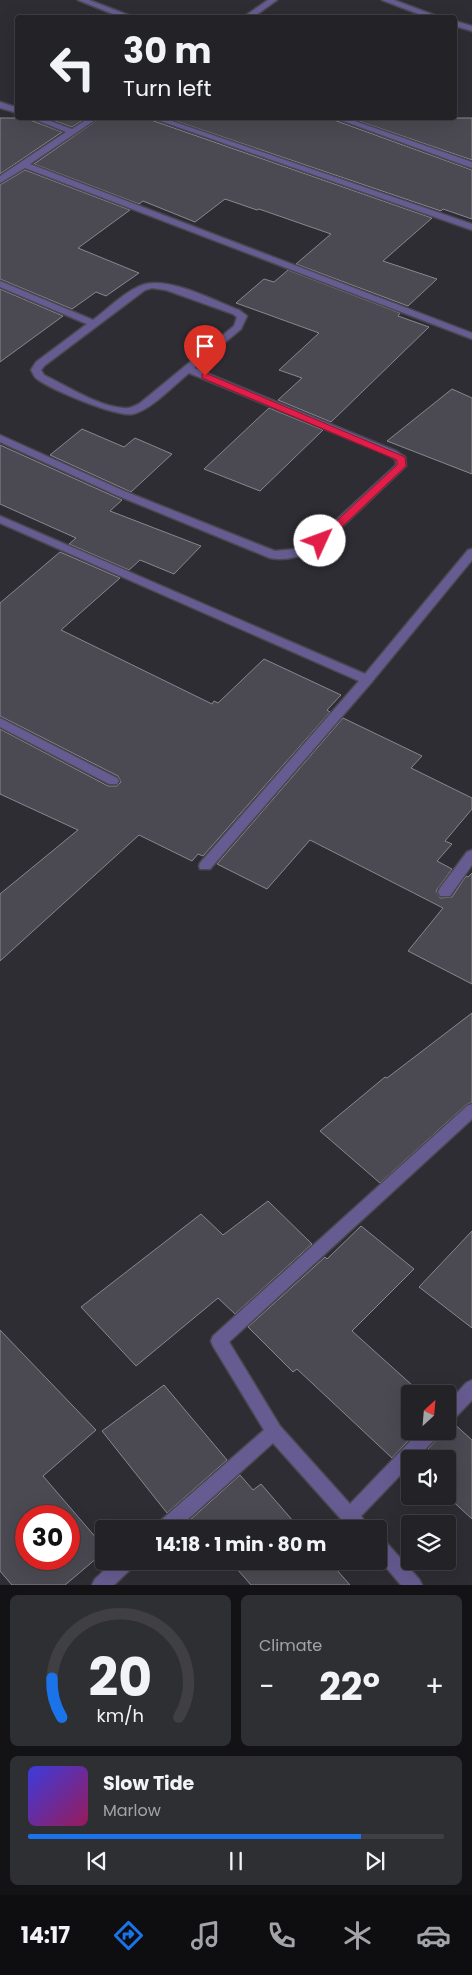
<!DOCTYPE html>
<html lang="en">
<head>
<meta charset="utf-8">
<style>
  body { margin:0; font-family:Poppins,sans-serif; background:#2e2f33; color:#f1f3f6; height:100vh; display:flex; flex-direction:column; font-size:19px; white-space:nowrap }
  * { box-sizing:border-box; margin:0 }
  p { font-size:16px; color:#a2a4a7 }
  .icon { flex:none; width:28px; height:28px; fill:none; stroke:currentColor; stroke-width:2; stroke-linecap:round; stroke-linejoin:round }
  .map { position:relative; height:1585px; overflow:hidden }
  .drawer { display:flex; flex-direction:column; gap:10px; padding:10px; background:#131315; flex:1 }
  .drawer>* { flex:none }
  .banner { position:absolute; left:15px; top:15px; width:442px; height:105px; border-radius:5px; box-shadow:0 5px 20px #0002,0 0 0 1px #3f3f44; background:#222227; color:#f1f3f6; overflow:hidden }
  .needle { width:32px; rotate:26deg }
  .tools { position:absolute; left:401px; top:1385px; display:grid; gap:10px }
  .tools a { display:grid; place-items:center; width:55px; height:55px; border-radius:5px; background:#222227; box-shadow:0 5px 20px #0002,0 0 0 1px #3f3f44; font-size:25px }
  .speed { position:absolute; left:15px; top:1505px; display:flex; gap:10px; font-size:25px; font-weight:700; text-align:center }
  .speed>* { display:grid; place-content:center; width:65px; height:65px; border-radius:50%; background:#222227; box-shadow:0 5px 20px #0002,0 0 0 1px #3f3f44; line-height:1 }
  .speed .limit { border:8px solid #d22; background:#fff; color:#111 }
  .pin { position:absolute; display:grid; place-items:center; width:42px; height:42px; color:#fff; margin:-51px -21px; border-radius:50% 50% 50% 0; rotate:-45deg; box-shadow:0 0 5px #0007 }
  .pin .icon { rotate:45deg }
  .me { position:absolute; width:55px; margin:-28px; rotate:47deg; stroke-linejoin:round; filter:drop-shadow(0 0 4px #0008) }
  .turn { display:flex; align-items:center; gap:18px; height:105px; padding:0 25px; font-size:22px }
  .turn .icon { width:65px; height:65px; stroke-width:2.5 }
  .turn b { display:block; font-size:35px; line-height:42px }
  .big { font-size:38px; font-weight:700; line-height:1.1 }
  .drawer .tile { flex:1; display:flex; flex-direction:column; justify-content:center; gap:8px; min-width:0; padding:0 18px; border-radius:8px; background:#2e2f33 }
  .drawer .dial { align-items:center; gap:0 }
  .dial svg { height:130px; overflow:visible; fill:none; stroke:#3f3f44; stroke-width:7; stroke-linecap:round; text-anchor:middle }
  .dial text { fill:#f1f3f6; stroke:none }
  .song { display:flex; align-items:center; gap:15px }
  .cover { width:60px; height:60px; border-radius:8px; background:linear-gradient(135deg,hsl(240 70% 55%),hsl(330 70% 35%)) }
  .played { height:5px; border-radius:2px; background:linear-gradient(90deg,#1a73e8 80%,#3f3f44 80%) }
  .keys { display:flex; justify-content:space-around; direction:ltr }
  .heat { display:flex; justify-content:space-between; align-items:center; font-size:28px; direction:ltr }
  .drawer .tiles { flex:1; display:grid; gap:10px; grid-template-columns:1fr 1fr }
  .tile:last-child { grid-column:span 2 }
  .trip { position:absolute; left:95px; top:1520px; width:292px; height:50px; border-radius:5px; background:#222227; box-shadow:0 5px 20px #0002,0 0 0 1px #3f3f44; font-weight:700; line-height:50px; text-align:center }
  .tab-bar { display:flex; height:80px; justify-content:space-around; align-items:center; background:#0e0e10; color:#a2a4a7 }
  .tab-bar .icon { width:35px; height:35px }
  .tab-bar .selected { color:#1a73e8 }
  .tab-bar b { font-size:22px; color:#f1f3f6 }
  .map>svg:first-child { display:block }
</style>
</head>
<body>
<div class="map">
<svg width="472" height="1585" viewBox="0 0 472 1585">
  <rect width="100%" height="100%" fill="#2e2d34"/>
  <g fill="#4b4a52" stroke="#888790" fill-rule="evenodd">
    <path d="M0,118H29L30,120L62,132L0,174Z"/>
    <path d="M46,118H86L72,127Z"/>
    <path d="M100,118H150L151,120L432,218L383,261L437,279L408,306L296,264L331,234L259,209L257,210L225,199L195,222L143,201L139,204L34,164Z"/>
    <path d="M167,118H333L334,120L472,170V219L443,209L441,211Z"/>
    <path d="M350,118H472V160Z"/>
    <path d="M25,170L130,210L78,248L139,273L106,296L96,292L72,309L0,279V185Z"/>
    <path d="M288,270L400,313L398,316L429,327L331,422L278,400L302,378L279,370L319,333L236,303L264,279L274,282Z"/>
    <path d="M0,289L63,316L0,362Z"/>
    <path d="M452,389L472,398V474L387,441Z"/>
    <path d="M269,408L323,430L260,491L204,469Z"/>
    <path d="M82,429L124,447L135,438L172,454L131,492L50,455Z"/>
    <path d="M0,445L122,500L110,511L201,546L174,574L140,560L129,570L69,544L76,538L0,504Z"/>
    <path d="M60,552L120,578L61,630L212,704L214,701L218,703L264,659L341,695L327,710L330,712L203,856L198,854L192,861L139,835L0,961V894L78,830L0,794V729L108,786H117L121,782L118,776L0,716V603Z"/>
    <path d="M343,718L422,756L411,768L472,798V809L445,841L452,844L437,861L452,869L436,891L440,898L452,897L466,876L468,877L472,873V984L408,951L443,908L310,840L267,889L217,864Z"/>
    <path d="M472,1013V1102L466,1105L380,1183L320,1131L385,1077L387,1078Z"/>
    <path d="M268,1201L312,1244L235,1314L218,1298L136,1366L81,1307L201,1214L223,1235Z"/>
    <path d="M361,1226L414,1269L352,1331L422,1394H410V1431H417L392,1458L297,1369L293,1372L248,1327L325,1257L327,1259Z"/>
    <path d="M472,1231V1328L419,1287Z"/>
    <path d="M0,1330L96,1430L43,1476L104,1547V1552L65,1585H12L0,1571ZM26,1516H69V1559H26Z"/>
    <path d="M164,1385L227,1460L167,1513L102,1431Z"/>
    <path d="M452,1422L472,1440V1519L447,1496L448,1459H419L438,1438L441,1431H448V1423Z"/>
    <path d="M240,1475L253,1490L261,1484L300,1529H180Z"/>
    <path d="M230,1561H329L350,1585H251Z"/>
  </g>
  <g fill="none" stroke-linecap="round" stroke-linejoin="round">
    <g stroke="#49484f" stroke-width="3">
      <g id="minor">
        <path d="M78,0H89L136,18H123Z"/>
        <path d="M268,0H277L252,18H242Z"/>
        <path d="M382,0H394L442,18H429Z"/>
        <path d="M455,21L472,26V31L455,26Z"/>
        <path d="M0,102L18,108V113L0,108Z"/>
        <path d="M31,118H42L72,129L89,118H98L30,164L472,333V339L25,168L0,183V176L66,132Z"/>
        <path d="M152,118H163L472,224V230Z"/>
        <path d="M335,118H346L472,162V168Z"/>
        <path d="M0,281L93,320C108,309 123,293 140,286C164,274 215,301 239,310L247,316L241,329L194,368L396,451L405,457L406,466L324,544C309,554 288,562 270,558L116,495L0,442V435L124,491L275,551L296,549L311,543L396,465V460L388,455L189,373C174,385 151,410 133,414C116,417 52,390 37,379C34,377 33,373 31,370L36,362L87,324L0,287ZM152,288L166,290L233,314L237,317L234,326L139,404C134,406 130,409 124,408C99,407 67,386 44,375L41,370L44,366L145,290Z"/>
        <path d="M0,516L365,674L468,550L472,549V560L371,683L210,869H200L199,866L200,863L359,681L0,523Z"/>
        <path d="M0,718L117,778L119,781L117,784H109L0,727Z"/>
        <path d="M472,850V865L450,896H440L438,892L440,888L467,852Z"/>
        <path d="M472,1104V1119L229,1342L280,1426L350,1504L420,1431H439L437,1437L416,1459H410V1465L361,1516L370,1529H350L273,1443L177,1529H156L158,1523L264,1430L213,1346L211,1341L213,1336L467,1106Z"/>
        <path d="M472,1380V1400L454,1419L448,1421V1403L466,1383Z"/>
        <path d="M379,1539L385,1541L419,1579L422,1585H401L379,1559Z"/>
        <path d="M114,1561H135L133,1567L114,1585H92L95,1579Z"/>
      </g>
    </g>
    <use href="#minor" fill="#675c91" fill-rule="evenodd"/>
  </g>
  <path fill="#e11d48" stroke="#92132f" d="M205,373L405,457L406,466L324,544H317V539L397,465V460L202,378V374Z"/>
</svg>
<div class="tools">
<a><svg class="needle" viewBox="-14 -14 28 28"><path d="M0-13l5 13h-10z" fill="#e53935"/><path d="M0 13l5-13h-10z" fill="#a2a4a7"/></svg></a>
<a><svg class="icon" aria-label="sound" viewBox="0 0 24 24"><path d="M4 9h4l5-4v14l-5-4H4zM17 9q2 3 0 6"/></svg></a>
<a><svg class="icon" aria-label="layers" viewBox="0 0 24 24"><path d="M12 4l9 5-9 5-9-5zM3 14l9 5 9-5"/></svg></a>
</div>
<div class="speed"><div class="limit">30</div></div>
<div class="pin" style="left:205px;top:376px;background:#d93025"><svg class="icon" aria-label="arrive" viewBox="0 0 24 24"><path d="M6 21V4h12l-3 4 3 4H6"/></svg></div>
<svg class="me" style="left:320px;top:541px" viewBox="-20 -20 40 40"><circle r="19" fill="#fff"/><path d="M0-13L10 11 0 6-10 11z" fill="#e11d48"/></svg>
<div class="trip">14:18 · 1 min · 80 m</div>
<div class="banner">
<div class="turn"><svg class="icon" aria-label="left" viewBox="0 0 24 24"><path d="M17 20v-9H6M10 6l-5 5 5 5"/></svg><div><b>30 m</b>Turn left</div></div>
</div>
</div>
<section class="drawer">
<div class="tiles">
<div class="tile dial"><svg viewBox="0 0 100 80">
<path d="M14 69A42 42 0 1 1 86 69"/>
<path d="M14 69A42 42 0 0 1 8 45" stroke="#1a73e8"/>
<text x="50" y="56" font-size="32" font-weight="700">20</text>
<text x="50" y="72" font-size="11">km/h</text>
</svg></div>
<div class="tile"><p>Climate</p>
<div class="heat"><a>−</a><b class="big">22°</b><a>+</a></div>
</div>
<div class="tile">
<div class="song"><i class="cover"></i><div><b>Slow Tide</b><p>Marlow</p></div></div>
<div class="played"></div>
<div class="keys"><svg class="icon" aria-label="previous" viewBox="0 0 24 24"><path d="M18 5L8 12l10 7zM5 5v14"/></svg><svg class="icon" aria-label="pause" viewBox="0 0 24 24"><path d="M8 5v14M16 5v14"/></svg><svg class="icon" aria-label="next" viewBox="0 0 24 24"><path d="M6 5l10 7-10 7zM19 5v14"/></svg></div>
</div>
</div>
</section>
<nav class="tab-bar">
<b>14:17</b>
<svg class="icon selected" aria-label="directions" viewBox="0 0 24 24"><path d="M12 3l9 9-9 9-9-9zM9 14v-3h6M13 9l2 2-2 2"/></svg>
<svg class="icon" aria-label="music" viewBox="0 0 24 24"><path d="M9 18V5l10-2v13"/><circle cx="6" cy="18" r="3"/><circle cx="16" cy="16" r="3"/></svg>
<svg class="icon" aria-label="phone" viewBox="0 0 24 24"><path d="M5 4h4l2 5-3 2q2 4 5 5l2-3 5 2v4C11 20 4 13 5 4z"/></svg>
<svg class="icon" aria-label="climate" viewBox="0 0 24 24"><path d="M12 3v18M4 7l16 10M4 17L20 7"/></svg>
<svg class="icon" aria-label="car" viewBox="0 0 24 24"><path d="M5 17H2v-5l4-1 3-4h7l3 4 3 1v5h-3M9 17h6M6 11h13"/><circle cx="7" cy="17" r="2"/><circle cx="17" cy="17" r="2"/></svg>
</nav>
</body>
</html>
